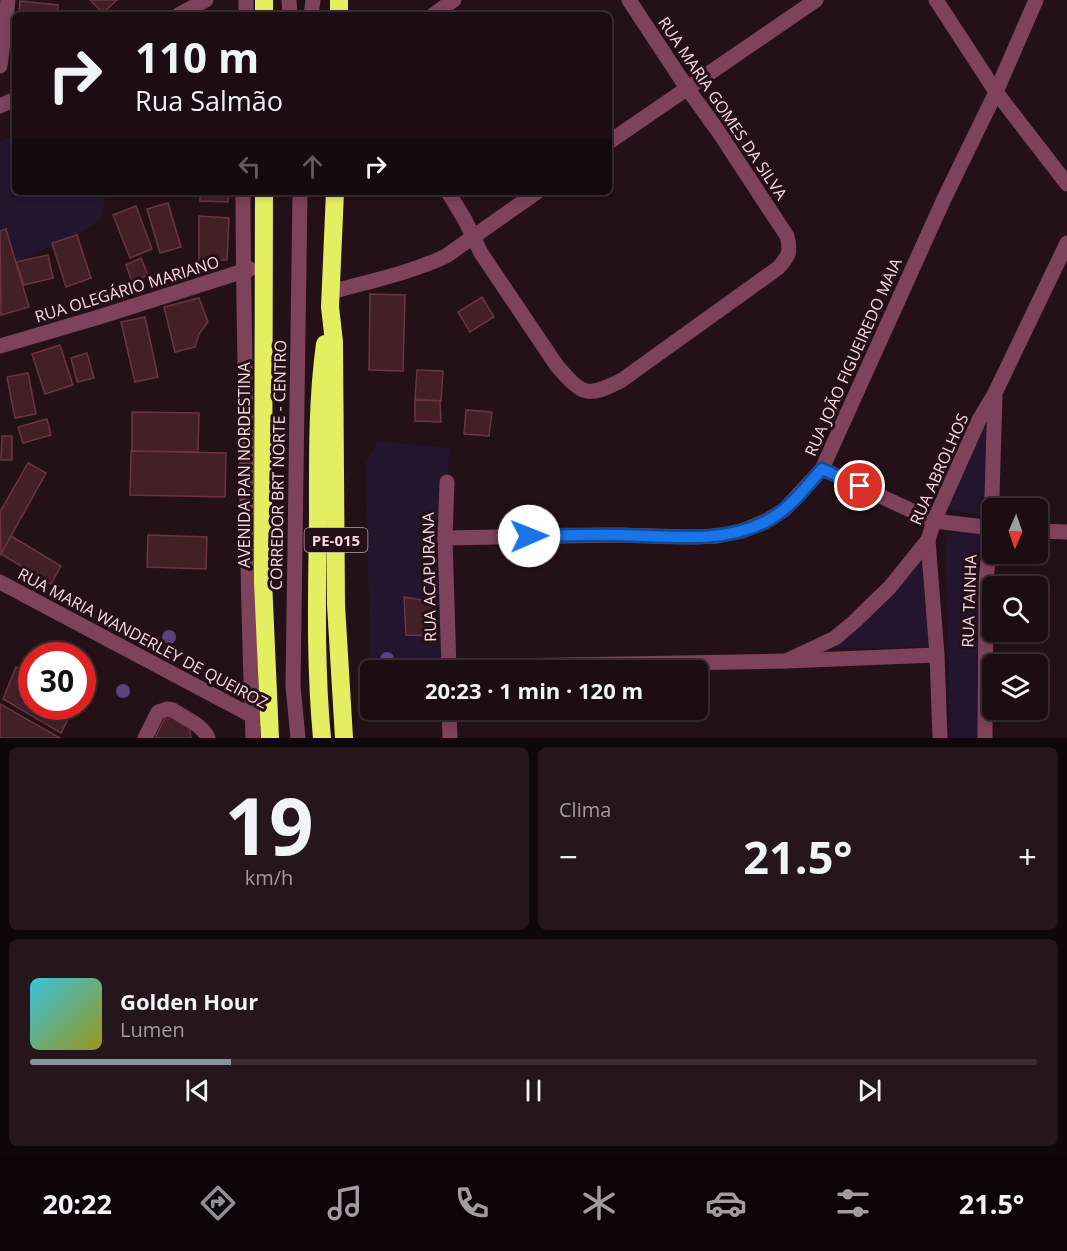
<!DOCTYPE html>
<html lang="pt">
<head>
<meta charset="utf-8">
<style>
  body { margin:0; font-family:"Open Sans",sans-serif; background:#24161a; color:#f1f3f6; height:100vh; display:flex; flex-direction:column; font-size:22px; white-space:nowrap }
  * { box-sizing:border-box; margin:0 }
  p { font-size:20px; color:#a09c9f }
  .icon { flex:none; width:33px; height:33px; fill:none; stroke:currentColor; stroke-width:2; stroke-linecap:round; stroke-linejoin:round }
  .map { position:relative; height:738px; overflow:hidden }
  .side { display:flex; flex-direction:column; gap:9px; padding:9px; background:#0f0709; flex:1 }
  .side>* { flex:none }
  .top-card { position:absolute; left:12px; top:12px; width:600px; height:183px; border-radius:9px; box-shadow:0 3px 9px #0003,0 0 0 2px #392d31; background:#1b0d11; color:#f1f3f6; overflow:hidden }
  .needle { width:39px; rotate:182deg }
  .buttons { position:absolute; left:982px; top:498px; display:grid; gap:12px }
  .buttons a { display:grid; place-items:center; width:66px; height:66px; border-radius:9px; background:#1b0d11; box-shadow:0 3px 9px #0003,0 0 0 2px #392d31; font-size:30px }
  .speed { position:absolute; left:18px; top:642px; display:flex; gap:12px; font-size:30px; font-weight:700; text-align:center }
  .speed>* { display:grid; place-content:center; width:78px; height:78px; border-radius:50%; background:#1b0d11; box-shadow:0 3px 9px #0003,0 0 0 2px #392d31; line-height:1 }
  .speed .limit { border:9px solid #d22; background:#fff; color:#111 }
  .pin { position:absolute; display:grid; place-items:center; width:51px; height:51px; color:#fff; margin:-26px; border:3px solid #fff; border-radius:50%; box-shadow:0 2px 6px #0007 }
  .me { position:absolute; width:66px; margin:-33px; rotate:89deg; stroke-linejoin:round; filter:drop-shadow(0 0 4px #0008) }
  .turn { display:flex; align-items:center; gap:21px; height:126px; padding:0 24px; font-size:27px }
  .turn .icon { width:78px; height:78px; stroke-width:2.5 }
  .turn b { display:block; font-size:42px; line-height:51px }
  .lanes { display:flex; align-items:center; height:57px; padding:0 24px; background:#0003; justify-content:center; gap:30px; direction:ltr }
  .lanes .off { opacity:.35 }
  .big { font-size:45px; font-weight:700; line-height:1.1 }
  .side .tile { flex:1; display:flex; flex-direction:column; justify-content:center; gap:9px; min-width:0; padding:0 21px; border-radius:9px; background:#24161a }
  .side .dial { align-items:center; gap:0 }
  .dial b { font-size:78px; line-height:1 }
  .song { display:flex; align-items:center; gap:18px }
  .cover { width:72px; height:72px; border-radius:9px; background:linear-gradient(135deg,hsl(190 70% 55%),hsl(60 70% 35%)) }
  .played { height:6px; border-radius:3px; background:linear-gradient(90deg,#8c9099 20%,#392d31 20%) }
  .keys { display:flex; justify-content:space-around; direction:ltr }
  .heat { display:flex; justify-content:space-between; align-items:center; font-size:33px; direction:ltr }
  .side .tiles { flex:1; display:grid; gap:9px; grid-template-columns:1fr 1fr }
  .tile:last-child { grid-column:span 2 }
  .trip { position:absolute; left:360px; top:660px; width:348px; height:60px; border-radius:9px; background:#1b0d11; box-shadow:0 3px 9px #0003,0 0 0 2px #392d31; font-weight:700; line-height:60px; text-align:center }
  .dock { display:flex; height:96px; justify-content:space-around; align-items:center; background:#0b0507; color:#a09c9f }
  .dock .icon { width:42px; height:42px }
  .dock .selected { color:#8c9099 }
  .dock b { font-size:27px; color:#f1f3f6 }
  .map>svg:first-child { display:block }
</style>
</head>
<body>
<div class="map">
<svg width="1067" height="738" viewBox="0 0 1067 738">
  <rect width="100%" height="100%" fill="#241117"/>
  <g fill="#22152d">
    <path d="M10,137L15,152V192H112L105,199L100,221L77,235L16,262L6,229L0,231V142Z"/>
    <path d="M990,408L982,516L944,508Z"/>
    <path d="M378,441L449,448L443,670H404L370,668L366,462Z"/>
    <path d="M957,530H973L982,534L985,542L983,738H950L946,542L949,535Z"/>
    <path d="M924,553L932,647L827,649Z"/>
  </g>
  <g fill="#432028" stroke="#6c3443" stroke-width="1.5">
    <path d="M90,0H117L103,13Z"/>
    <path d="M20,1L58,5L57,15L19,14Z"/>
    <path d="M200,192H229L228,202L200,201Z"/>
    <path d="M168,203L181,247L160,253L147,209Z"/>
    <path d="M136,206L152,249L130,258L113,215Z"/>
    <path d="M199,216L229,218L227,260L199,261Z"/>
    <path d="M6,229L29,307L1,315L0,231Z"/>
    <path d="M77,235L91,278L66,287L52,243Z"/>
    <path d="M48,255L53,278L24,285L16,262Z"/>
    <path d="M141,258L148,275L132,282L126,265Z"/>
    <path d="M370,294L405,295L403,371L369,370Z"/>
    <path d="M482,297L494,317L470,332L458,312Z"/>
    <path d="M199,298L208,322L199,334L195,347L175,352L164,307Z"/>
    <path d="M145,317L158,377L135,382L121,322Z"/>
    <path d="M60,345L73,385L45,394L32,354Z"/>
    <path d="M87,353L94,378L77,382L71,358Z"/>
    <path d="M417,370L443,371L441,401L415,399Z"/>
    <path d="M28,373L36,414L15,418L7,377Z"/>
    <path d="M415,400L440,401L441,422L415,421Z"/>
    <path d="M466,410L492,412L489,436L464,434Z"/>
    <path d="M132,412L199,413L198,452L132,451Z"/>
    <path d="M47,419L51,435L23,443L18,427Z"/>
    <path d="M2,436H12V460H1Z"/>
    <path d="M131,451L226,453L225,497L130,495Z"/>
    <path d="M28,463L46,473L1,554L0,512Z"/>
    <path d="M148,535L207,537L206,569L147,567Z"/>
    <path d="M11,536L61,566L51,584L1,554Z"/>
    <path d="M404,597L433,602L436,636L406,635Z"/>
    <path d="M16,667L32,675V706H75L61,733L3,699Z"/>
    <path d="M0,704L60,738H0Z"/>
    <path d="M167,714L189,725L191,738H155Z"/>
  </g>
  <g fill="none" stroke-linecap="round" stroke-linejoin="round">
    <g stroke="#7e425b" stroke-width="15">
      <path d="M289,0L290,15"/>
      <path d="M1036,0L996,92L1067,184"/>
      <path d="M178,15L206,0"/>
      <path d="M246,15V0"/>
      <path d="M311,15L313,0"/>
      <path d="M433,15L454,0"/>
      <path d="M0,66L8,0"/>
      <path d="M0,106L15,99"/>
      <path d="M609,142L816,0"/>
      <path d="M243,192C243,271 245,350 246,429C247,532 249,635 253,738"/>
      <path d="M448,192L465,220L481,253L557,366C582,394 586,399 622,380L778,268C789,256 791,252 787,236L718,131L687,88L629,0"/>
      <path d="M331,292C370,281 410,273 446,256L537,192"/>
      <path d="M0,346L99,317L250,269"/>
      <path d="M822,469L934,521L993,528"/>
      <path d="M447,482L445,538L449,670"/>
      <path d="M1038,531L1067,532"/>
      <path d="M445,538L618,535L690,537L717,536L742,531L766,521L784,510L822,469L944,199L996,92L936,0"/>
      <path d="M928,540L937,655L940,738"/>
      <path d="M0,582L258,719"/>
      <path d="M786,661L835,638L854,622L890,587L928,540L934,521L979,420L995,393L1067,243"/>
      <path d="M449,667L786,661L937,655"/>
      <path d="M449,710L450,738"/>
      <path d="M145,738L158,712L167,709L173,710C184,718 203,725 208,738"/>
      <path d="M298,738L293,686L300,192"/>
      <path d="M985,738L986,582L991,528L995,396"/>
    </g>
    <g stroke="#e4ee61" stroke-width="18">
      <path d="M264,0V15"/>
      <path d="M339,15V0"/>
      <path d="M264,192L263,581L270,738"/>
      <path d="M335,192L330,307L334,342L336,605L344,738"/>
      <path d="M322,738C315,665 317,592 318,518C318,460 317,402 325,344"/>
    </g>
  </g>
  <g fill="#5d437e">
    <circle cx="169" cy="637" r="7"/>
    <circle cx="387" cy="659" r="7"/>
    <circle cx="123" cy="691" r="7"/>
  </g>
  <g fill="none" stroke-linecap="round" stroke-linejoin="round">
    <g stroke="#114b97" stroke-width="15">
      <path id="route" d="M529,536C560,536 591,534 621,535C669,536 721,544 765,522C789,510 805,488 822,469L860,486"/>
    </g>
    <use href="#route" stroke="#1a73e8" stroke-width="10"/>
  </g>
  <g text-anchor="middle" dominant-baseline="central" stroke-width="6" stroke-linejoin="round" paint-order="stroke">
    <rect fill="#241117" stroke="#ba9da6" stroke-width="1.5" x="304.5" y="528" width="63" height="24" rx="4.5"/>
    <g font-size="15" font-weight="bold" fill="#fbd9e4">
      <text x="336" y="540">PE-015</text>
    </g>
    <g font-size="16" fill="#fbd9e4" stroke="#241117">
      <text transform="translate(723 108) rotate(56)">RUA MARIA GOMES DA SILVA</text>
      <text transform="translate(127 289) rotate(-17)">RUA OLEGÁRIO MARIANO</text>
      <text transform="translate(853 357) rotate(-66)">RUA JOÃO FIGUEIREDO MAIA</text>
      <text transform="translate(244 465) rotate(-90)">AVENIDA PAN NORDESTINA</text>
      <text transform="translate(278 465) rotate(-89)">CORREDOR BRT NORTE - CENTRO</text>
      <text transform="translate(939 469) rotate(-66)">RUA ABROLHOS</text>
      <text transform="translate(429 577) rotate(-91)">RUA ACAPURANA</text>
      <text transform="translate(969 601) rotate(-88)">RUA TAINHA</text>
      <text transform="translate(143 638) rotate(28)">RUA MARIA WANDERLEY DE QUEIROZ</text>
    </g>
  </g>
</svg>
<div class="buttons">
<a><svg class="needle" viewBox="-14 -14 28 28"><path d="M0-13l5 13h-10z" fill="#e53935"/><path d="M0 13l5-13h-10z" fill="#a09c9f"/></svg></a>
<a><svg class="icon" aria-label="search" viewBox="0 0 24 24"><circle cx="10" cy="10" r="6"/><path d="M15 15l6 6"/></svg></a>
<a><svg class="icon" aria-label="layers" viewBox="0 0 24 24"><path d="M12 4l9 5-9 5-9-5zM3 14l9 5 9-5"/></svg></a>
</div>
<div class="speed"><div class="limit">30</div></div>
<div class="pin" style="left:860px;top:486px;background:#d93025"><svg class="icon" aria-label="arrive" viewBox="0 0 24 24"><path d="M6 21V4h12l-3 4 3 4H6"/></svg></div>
<svg class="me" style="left:529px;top:536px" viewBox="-20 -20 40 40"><circle r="19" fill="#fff"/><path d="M0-13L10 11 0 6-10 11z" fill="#1a73e8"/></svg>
<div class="trip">20:23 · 1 min · 120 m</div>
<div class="top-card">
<div class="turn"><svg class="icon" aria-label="right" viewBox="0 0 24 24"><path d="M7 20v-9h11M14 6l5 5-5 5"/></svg><div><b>110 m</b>Rua Salmão</div></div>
<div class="lanes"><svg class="icon off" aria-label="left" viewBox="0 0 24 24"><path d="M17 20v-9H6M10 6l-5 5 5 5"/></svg><svg class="icon off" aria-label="ahead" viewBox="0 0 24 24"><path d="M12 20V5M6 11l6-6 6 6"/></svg><svg class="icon" aria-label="right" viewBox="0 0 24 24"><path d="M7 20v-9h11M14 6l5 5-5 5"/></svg></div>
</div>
</div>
<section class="side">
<div class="tiles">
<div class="tile dial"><b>19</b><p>km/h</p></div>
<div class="tile"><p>Clima</p>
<div class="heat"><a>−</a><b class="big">21.5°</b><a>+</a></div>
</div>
<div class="tile">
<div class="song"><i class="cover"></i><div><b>Golden Hour</b><p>Lumen</p></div></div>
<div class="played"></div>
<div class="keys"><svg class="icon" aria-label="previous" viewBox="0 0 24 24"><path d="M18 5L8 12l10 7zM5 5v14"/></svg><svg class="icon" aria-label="pause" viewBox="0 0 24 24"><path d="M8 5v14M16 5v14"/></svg><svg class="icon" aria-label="next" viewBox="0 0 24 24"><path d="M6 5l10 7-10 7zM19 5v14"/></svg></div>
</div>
</div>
</section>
<nav class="dock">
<b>20:22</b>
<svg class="icon selected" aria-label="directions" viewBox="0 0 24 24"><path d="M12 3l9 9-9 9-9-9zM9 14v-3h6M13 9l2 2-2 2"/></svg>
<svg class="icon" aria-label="music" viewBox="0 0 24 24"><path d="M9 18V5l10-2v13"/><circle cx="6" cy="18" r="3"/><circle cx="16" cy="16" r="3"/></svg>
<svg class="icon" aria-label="phone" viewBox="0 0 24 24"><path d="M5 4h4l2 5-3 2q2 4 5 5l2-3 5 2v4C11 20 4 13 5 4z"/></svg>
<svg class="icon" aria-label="climate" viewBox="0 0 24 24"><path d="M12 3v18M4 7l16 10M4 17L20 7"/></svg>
<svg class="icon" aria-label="car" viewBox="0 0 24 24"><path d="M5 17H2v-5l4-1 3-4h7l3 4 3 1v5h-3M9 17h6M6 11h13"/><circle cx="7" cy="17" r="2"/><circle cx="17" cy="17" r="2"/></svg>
<svg class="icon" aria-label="filters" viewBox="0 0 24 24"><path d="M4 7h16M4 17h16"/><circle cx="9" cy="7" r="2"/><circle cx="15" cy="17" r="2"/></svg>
<b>21.5°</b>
</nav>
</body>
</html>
